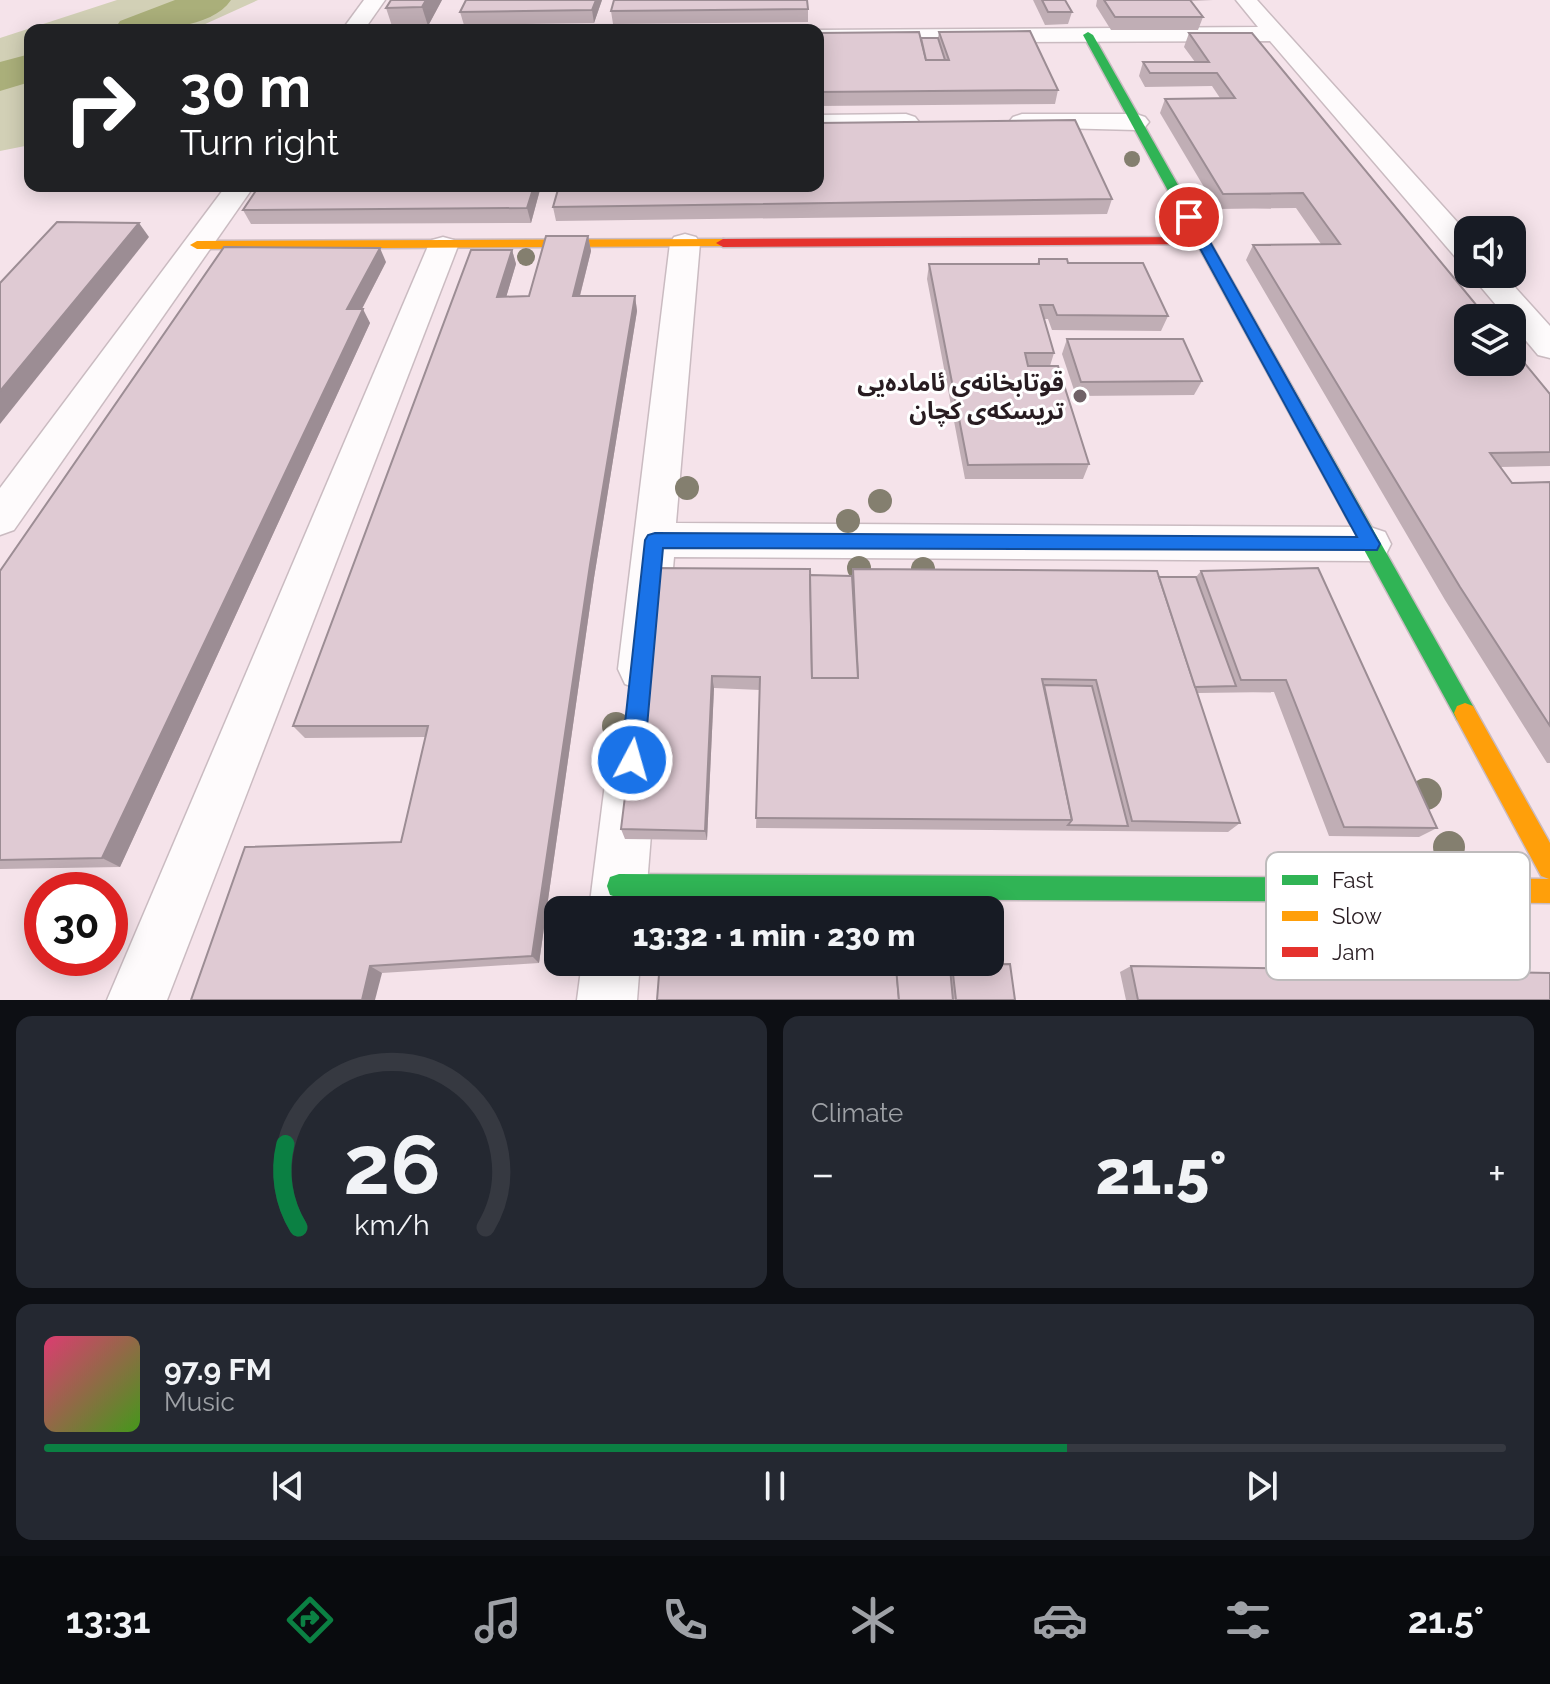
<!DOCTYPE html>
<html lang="en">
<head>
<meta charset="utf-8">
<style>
  body { margin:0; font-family:Raleway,"Noto Sans Arabic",sans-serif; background:#242831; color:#f1f3f6; height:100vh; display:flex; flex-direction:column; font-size:30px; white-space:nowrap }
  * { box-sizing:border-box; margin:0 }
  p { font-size:26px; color:#9ea1a6 }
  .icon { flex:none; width:44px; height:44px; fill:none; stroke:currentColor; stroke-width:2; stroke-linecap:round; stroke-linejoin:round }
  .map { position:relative; height:1000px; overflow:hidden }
  .details { display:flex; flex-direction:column; gap:16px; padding:16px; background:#0d0f14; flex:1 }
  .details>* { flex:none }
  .banner { position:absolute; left:24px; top:24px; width:800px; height:168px; border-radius:16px; box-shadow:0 4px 20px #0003; background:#202124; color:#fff; overflow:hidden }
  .fabs { position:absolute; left:1454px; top:216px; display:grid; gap:16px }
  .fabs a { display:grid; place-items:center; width:72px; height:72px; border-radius:16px; background:#171b24; box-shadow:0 4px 20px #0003; font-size:40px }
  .speed { position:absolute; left:24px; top:872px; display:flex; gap:16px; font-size:40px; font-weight:700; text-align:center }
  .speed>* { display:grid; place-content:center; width:104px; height:104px; border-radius:50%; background:#171b24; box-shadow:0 4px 20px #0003; line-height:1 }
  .speed .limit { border:12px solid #d22; background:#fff; color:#111 }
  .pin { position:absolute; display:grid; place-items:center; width:68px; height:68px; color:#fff; margin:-34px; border:4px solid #fff; border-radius:50%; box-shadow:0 2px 8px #0007 }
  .me { position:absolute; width:88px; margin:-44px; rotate:6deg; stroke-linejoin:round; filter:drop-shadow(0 0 6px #0008) }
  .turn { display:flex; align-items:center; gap:28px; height:168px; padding:0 24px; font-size:36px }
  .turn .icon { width:104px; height:104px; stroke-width:2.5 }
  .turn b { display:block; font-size:56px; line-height:68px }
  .big { font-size:60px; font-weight:800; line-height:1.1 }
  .details .card { flex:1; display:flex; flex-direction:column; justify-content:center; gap:12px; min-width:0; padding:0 28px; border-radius:16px; background:#242831 }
  .details .dial { align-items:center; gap:0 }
  .dial svg { height:208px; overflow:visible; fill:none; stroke:#363941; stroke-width:7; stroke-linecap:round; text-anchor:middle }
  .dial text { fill:#f1f3f6; stroke:none }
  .song { display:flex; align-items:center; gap:24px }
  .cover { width:96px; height:96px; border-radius:12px; background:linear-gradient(135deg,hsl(340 70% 55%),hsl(100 70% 35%)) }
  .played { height:8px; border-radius:4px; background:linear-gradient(90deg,#0b8043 70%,#363941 70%) }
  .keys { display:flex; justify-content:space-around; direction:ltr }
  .heat { display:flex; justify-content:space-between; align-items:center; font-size:44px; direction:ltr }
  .details .tiles { flex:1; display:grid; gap:16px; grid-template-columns:1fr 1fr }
  .card:last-child { grid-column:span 2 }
  .trip { position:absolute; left:544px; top:896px; width:460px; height:80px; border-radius:16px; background:#171b24; box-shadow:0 4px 20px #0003; font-weight:800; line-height:80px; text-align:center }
  .tab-bar { display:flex; height:128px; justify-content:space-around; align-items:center; background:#090b0e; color:#9ea1a6 }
  .tab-bar .icon { width:56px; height:56px }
  .tab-bar .active { color:#0b8043 }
  .tab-bar b { font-size:36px; color:#f1f3f6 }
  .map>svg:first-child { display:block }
</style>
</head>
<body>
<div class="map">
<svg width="1550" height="1000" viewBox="0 0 1550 1000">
  <rect width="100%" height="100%" fill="#f5e3ea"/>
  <path fill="#d2d0b6" d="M117,0H258L192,30H30V145L0,151V38Z"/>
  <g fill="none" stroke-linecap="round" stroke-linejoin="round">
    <g fill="#aaaf7a" fill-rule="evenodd">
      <path d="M175,0H231C210,31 147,30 114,30L120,21Z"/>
      <path d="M30,54V82L0,91V62Z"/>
    </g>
    <g stroke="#cabbc1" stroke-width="3">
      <g id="street">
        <path d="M364,0H385L364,30H342Z"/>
        <path d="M1236,0H1257L1468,234V262L1457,259L1270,41L818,43V30H815L1258,27Z"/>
        <path d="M906,114L915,117L919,122L915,127L818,131V115Z"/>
        <path d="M1022,114H1136L1145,117L1149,122L1145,127L1136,130L1013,127L1009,122L1013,117Z"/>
        <path d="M226,186H254L14,530L0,535V488Z"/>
        <path d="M685,234L696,237L700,243L676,523L1370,527L1385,532L1391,544L1385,556L1370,561L674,557L664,669L657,684L641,690L625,684L618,669L670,243L674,237Z"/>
        <path d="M443,237L454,240L458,246L167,1000H107L428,246L432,240Z"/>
        <path d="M1470,274H1503L1550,326V358L1538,355L1512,324V318H1507Z"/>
        <path d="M630,759L648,766L655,784L645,910H589L605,784L612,766Z"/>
        <path d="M582,962H640L637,1000H577Z"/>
      </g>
    </g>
    <g stroke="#cabbc1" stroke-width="3">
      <g id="fast">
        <path d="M1088,32L1093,35L1473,706L1476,713L1473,720L1465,723L1457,720L1083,35Z"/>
        <path d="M619,874L1438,878L1447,881L1450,890L1447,899L1438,902L619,898L610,895L607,886L610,877Z"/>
      </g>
    </g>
    <g stroke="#cabbc1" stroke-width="3">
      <g id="slow">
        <path d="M723,239L728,240V246L197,249L190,245L197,241Z"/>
        <path d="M1465,703L1473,706L1550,843V903L1438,902L1429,899L1426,890L1429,881L1438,878L1549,879L1541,876L1457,720L1454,713L1457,706Z"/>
      </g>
    </g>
    <g stroke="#cabbc1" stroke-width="3">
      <path id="jam" d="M1202,237L1207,238V244L723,247L716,243L723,239Z"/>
    </g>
    <use href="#street" fill="#fefbfc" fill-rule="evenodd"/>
    <use href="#fast" fill="#30b455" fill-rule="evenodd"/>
    <use href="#slow" fill="#ff9f0a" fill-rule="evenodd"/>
    <use href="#jam" fill="#e5322d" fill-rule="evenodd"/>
  </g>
  <g fill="#847f6f">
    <circle cx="1132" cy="159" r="8"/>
    <circle cx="526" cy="257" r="9"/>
    <circle cx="687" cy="488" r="12"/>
    <circle cx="880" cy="501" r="12"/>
    <circle cx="848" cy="521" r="12"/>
    <circle cx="859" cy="568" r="12"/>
    <circle cx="923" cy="569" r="12"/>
    <circle cx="616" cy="726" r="14"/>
    <circle cx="1426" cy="794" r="16"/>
    <circle cx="1449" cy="847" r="16"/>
  </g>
  <g fill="#c0aeb5">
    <path d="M442,0L428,26H392L386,8Z"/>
    <path d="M466,0H602L594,23L464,25L460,12Z"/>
    <path d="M1033,0H1065L1072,12L1068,24L1045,25Z"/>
    <path d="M1097,0H1213L1190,1L1203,17L1198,30H1111L1096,6Z"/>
    <path d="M808,9V22L613,24L611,11Z"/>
    <path d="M939,32L1058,90L1055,104L818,106V33L938,38Z"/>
    <path d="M1189,33L1550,394V466L1500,467L1512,483L1550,482V763H1547L1445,600L1246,260L1253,245L1321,244L1296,208L1217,209L1160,113L1165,99L1220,98L1212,86L1145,87L1139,76L1143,62H1195L1184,47Z"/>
    <path d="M541,186L531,223L251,224L243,210Z"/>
    <path d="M1112,199L1107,214L556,221L553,207Z"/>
    <path d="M588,236L591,251L580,296H635L637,311L594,578L539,963L382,973L191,1000L401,842L426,737L305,738L293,726L512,250L516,264L506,297L529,296Z"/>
    <path d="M1039,259L1068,263L1168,316L1161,331L1052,330L1048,319H1044L1054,353L1050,366L1089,464L1083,479H965L927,279L929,264H1037Z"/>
    <path d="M386,262L362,309L370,323L120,867L0,869V571Z"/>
    <path d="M1067,339L1202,381L1194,395L1076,396L1062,354Z"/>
    <path d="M653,568L810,575L852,576L853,569L1159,577H1196L1201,571L1437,828L1419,837L1329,836L1274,692L1197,693L1240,823L1228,832L756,828L760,690L714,688L707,840L625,839L621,829Z"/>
    <path d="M952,965L1015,1000H657L896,968H950Z"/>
    <path d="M1131,966L1550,1000H1126L1120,972Z"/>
  </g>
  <g fill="#9c8d94">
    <path d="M426,0H442L428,26L422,7Z"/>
    <path d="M596,0H602L594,23L592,10Z"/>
    <path d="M534,186H541L531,223L527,208Z"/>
    <path d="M139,223L149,237L0,424V391Z"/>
    <path d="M588,236L591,251L576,311L573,296Z"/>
    <path d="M380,248L386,262L354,324L347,309Z"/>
    <path d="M512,250L516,264L502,311L497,297Z"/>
    <path d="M635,296L637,311L594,578L539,963L532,956L590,565Z"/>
    <path d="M363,309L370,323L120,867L102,858Z"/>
    <path d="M712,676L714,688L707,840L705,831Z"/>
    <path d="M370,966L382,973L375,1000H362Z"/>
  </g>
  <g fill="#dfcad3" stroke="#9c8d94" stroke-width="2">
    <path d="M391,0H426L422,7L386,8Z"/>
    <path d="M466,0H596L592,10L460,12Z"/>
    <path d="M614,0H807L808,9L611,11Z"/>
    <path d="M1042,0H1065L1072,12H1048Z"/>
    <path d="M1104,0H1190L1203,17H1115Z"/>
    <path d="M370,28L368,30H333L334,29Z"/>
    <path d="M1030,31L1058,90L818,92V33L919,32L926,60H949L939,32Z"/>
    <path d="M1189,33H1252L1487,318H1468V362H1512V348L1550,394V452L1490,453L1512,483L1550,482V726L1460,587L1253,245L1340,244L1303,193L1223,194L1165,99L1235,98L1217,73H1150L1143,62H1209Z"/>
    <path d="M921,38H938L945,60H926Z"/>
    <path d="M1075,120L1112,199L553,207L559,186H818V123Z"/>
    <path d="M259,186H534L527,208L243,210Z"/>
    <path d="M57,222L139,223L0,391V283Z"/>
    <path d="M546,236H588L573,296H635L590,565L532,956L370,966L362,1000H191L245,847L401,842L428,726H293L471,250H512L497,297L529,296Z"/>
    <path d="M224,247L380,248L347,309H363L102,858L0,860V571Z"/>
    <path d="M1039,259H1067L1068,263H1143L1168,316L1057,315L1053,305H1040L1054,353H1025L1028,366H1058L1089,464L968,465L929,264H1039Z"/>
    <path d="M1067,339H1183L1202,381L1081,382Z"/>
    <path d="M653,568L810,569L812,678H858L853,569L1157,571L1240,823L1132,821L1096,680L1042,679L1072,820L756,818L760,677L712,676L705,831L621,829Z"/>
    <path d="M1318,568L1437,828L1344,827L1286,680H1241L1201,571Z"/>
    <path d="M810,575L852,576L858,678H812Z"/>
    <path d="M1159,577H1196L1236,686L1195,687Z"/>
    <path d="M1044,685L1092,686L1128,826L1068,825L1072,820Z"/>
    <path d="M660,962H780L896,965L899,1000H657Z"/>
    <path d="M1010,964L1015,1000H956L952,965Z"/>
    <path d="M1131,966L1550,973V1000H1138Z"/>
    <path d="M896,968H950L953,1000H899Z"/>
  </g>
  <path fill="#1a73e8" stroke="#114b97" stroke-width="2" d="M1185,214L1196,217L1377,539L1380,544L1377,550L663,548L644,760L640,768L632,771L624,768L621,760L645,540L648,535L655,533L1357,537L1183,217Z"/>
  <circle fill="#706267" stroke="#fff" stroke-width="3" cx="1080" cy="396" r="8"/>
  <g text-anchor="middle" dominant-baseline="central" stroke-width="6" stroke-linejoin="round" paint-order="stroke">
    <g font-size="24" font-weight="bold" fill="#281c21" stroke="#fff" text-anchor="end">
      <text x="1064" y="382">قوتابخانەی ئامادەیی<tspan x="1064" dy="28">تریسکەی کچان</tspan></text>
    </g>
  </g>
  <rect x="1266" y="852" width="264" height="128" rx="12" fill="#fff" stroke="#bebbbc" stroke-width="2"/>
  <rect x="1282" y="875" width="36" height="10" fill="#30b455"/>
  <rect x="1282" y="911" width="36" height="10" fill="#ff9f0a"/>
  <rect x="1282" y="947" width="36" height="10" fill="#e5322d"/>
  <g font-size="22" fill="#281c21">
    <text x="1332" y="888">Fast</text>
    <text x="1332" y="924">Slow</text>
    <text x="1332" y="960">Jam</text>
  </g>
</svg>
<div class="fabs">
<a><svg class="icon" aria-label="sound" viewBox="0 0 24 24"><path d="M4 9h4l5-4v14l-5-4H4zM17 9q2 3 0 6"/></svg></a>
<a><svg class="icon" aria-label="layers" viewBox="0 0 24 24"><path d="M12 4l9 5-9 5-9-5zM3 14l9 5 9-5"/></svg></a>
</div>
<div class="speed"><div class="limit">30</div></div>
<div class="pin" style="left:1189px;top:217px;background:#d93025"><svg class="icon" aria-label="arrive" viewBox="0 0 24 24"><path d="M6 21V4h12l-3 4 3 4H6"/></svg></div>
<svg class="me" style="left:632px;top:760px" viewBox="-20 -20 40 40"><circle r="17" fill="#1a73e8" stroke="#fff" stroke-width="3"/><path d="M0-11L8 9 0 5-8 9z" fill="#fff"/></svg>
<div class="trip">13:32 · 1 min · 230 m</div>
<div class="banner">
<div class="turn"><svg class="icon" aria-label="right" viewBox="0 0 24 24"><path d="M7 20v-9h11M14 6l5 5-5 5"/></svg><div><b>30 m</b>Turn right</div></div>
</div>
</div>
<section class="details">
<div class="tiles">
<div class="card dial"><svg viewBox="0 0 100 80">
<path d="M14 69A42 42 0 1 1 86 69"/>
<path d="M14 69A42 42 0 0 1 9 37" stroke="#0b8043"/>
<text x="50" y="56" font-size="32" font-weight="700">26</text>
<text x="50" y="72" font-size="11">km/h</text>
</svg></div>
<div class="card"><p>Climate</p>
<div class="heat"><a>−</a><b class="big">21.5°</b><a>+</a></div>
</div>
<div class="card">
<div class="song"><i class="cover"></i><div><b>97.9 FM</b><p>Music</p></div></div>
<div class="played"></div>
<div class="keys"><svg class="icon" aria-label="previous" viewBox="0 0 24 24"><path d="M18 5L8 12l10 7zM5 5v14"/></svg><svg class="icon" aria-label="pause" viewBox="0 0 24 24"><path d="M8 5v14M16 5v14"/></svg><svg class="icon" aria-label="next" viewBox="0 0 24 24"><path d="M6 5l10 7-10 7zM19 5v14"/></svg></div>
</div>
</div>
</section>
<nav class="tab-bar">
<b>13:31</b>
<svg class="icon active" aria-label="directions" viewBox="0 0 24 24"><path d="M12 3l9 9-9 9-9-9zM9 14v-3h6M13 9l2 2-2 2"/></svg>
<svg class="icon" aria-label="music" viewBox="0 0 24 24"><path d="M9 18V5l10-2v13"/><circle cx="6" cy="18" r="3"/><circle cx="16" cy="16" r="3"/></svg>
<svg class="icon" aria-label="phone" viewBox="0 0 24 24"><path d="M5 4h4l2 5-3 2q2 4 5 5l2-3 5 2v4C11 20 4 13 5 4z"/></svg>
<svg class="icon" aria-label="climate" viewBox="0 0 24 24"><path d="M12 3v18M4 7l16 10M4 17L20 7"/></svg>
<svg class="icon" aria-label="car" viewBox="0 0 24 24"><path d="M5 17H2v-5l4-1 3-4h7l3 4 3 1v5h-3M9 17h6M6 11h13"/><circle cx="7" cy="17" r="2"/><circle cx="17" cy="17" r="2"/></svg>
<svg class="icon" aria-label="filters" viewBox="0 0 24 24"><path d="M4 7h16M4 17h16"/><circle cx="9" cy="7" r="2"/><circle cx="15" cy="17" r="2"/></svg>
<b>21.5°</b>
</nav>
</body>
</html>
